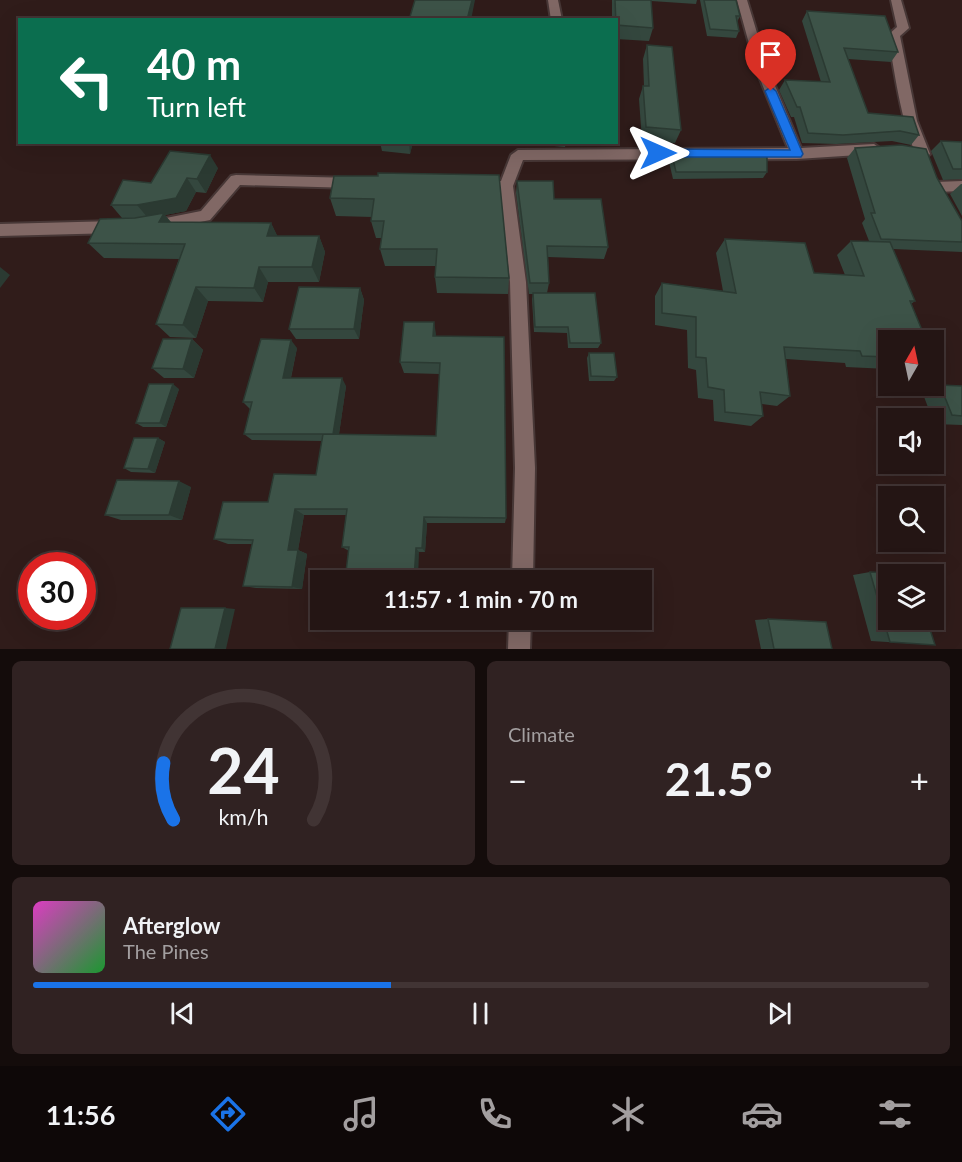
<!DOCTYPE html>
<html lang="en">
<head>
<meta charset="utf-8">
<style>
  body { margin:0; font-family:Lato,sans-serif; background:#302222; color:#f1f3f6; height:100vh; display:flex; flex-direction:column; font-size:22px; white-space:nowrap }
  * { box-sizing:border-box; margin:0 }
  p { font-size:20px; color:#a39fa0 }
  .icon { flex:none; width:33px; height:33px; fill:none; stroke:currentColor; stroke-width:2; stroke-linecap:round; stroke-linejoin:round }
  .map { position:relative; height:649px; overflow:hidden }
  .drawer { display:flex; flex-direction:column; gap:12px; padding:12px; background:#140c0b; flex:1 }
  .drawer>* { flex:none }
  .top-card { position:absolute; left:18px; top:18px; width:600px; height:126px; border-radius:0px; box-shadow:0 6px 24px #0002,0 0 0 2px #413434; background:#0b6e4f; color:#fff; overflow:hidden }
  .needle { width:39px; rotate:9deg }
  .fabs { position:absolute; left:878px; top:330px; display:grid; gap:12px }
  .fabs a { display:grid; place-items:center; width:66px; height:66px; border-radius:0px; background:#241514; box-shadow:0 6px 24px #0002,0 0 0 2px #413434; font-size:30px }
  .speed { position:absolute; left:18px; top:552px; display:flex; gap:12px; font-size:30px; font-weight:700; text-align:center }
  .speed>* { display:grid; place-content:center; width:78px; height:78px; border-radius:50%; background:#241514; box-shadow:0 6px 24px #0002,0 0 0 2px #413434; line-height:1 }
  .speed .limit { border:9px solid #d22; background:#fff; color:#111 }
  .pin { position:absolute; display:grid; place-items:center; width:51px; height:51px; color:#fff; margin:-62px -26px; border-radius:50% 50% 50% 0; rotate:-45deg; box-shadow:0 0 6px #0007 }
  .pin .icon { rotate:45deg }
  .me { position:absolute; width:66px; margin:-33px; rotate:90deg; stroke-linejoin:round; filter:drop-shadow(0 0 4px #0008) }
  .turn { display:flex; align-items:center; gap:21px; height:126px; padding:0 30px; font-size:27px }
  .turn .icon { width:78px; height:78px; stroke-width:2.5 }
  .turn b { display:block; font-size:42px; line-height:51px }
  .big { font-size:45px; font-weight:700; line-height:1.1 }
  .drawer .widget { flex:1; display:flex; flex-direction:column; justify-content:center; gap:9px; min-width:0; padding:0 21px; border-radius:9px; background:#302222 }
  .drawer .dial { align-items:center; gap:0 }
  .dial svg { height:156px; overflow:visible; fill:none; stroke:#413434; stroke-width:7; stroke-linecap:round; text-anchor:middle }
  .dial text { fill:#f1f3f6; stroke:none }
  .song { display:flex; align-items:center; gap:18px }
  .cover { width:72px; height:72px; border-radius:9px; background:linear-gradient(135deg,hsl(310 70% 55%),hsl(130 70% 35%)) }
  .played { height:6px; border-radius:3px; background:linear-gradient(90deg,#1a73e8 40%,#413434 40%) }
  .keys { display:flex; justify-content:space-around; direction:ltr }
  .heat { display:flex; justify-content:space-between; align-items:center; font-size:33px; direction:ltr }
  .drawer .tiles { flex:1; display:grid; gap:12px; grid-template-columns:1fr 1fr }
  .widget:last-child { grid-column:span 2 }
  .trip { position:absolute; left:310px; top:570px; width:342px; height:60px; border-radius:0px; background:#241514; box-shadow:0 6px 24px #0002,0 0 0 2px #413434; font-weight:700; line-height:60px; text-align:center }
  .tab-bar { display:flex; height:96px; justify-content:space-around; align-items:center; background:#0e0808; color:#a39fa0 }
  .tab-bar .icon { width:42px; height:42px }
  .tab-bar .selected { color:#1a73e8 }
  .tab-bar b { font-size:27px; color:#f1f3f6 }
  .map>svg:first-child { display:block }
</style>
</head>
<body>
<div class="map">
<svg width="962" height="649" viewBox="0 0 962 649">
  <rect width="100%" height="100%" fill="#301c1a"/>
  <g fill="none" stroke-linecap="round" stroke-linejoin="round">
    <g stroke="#473736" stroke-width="4">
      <g id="minor">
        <path d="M548,0H558L562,20H551Z"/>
        <path d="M737,0H747L768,69L801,148L874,144L881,149L874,154L797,159L523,160L513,186L526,282L535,468L533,580H512L515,468L510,282L500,191H478L471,186L478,181H501L511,155L518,150L788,148L756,69Z"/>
        <path d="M891,0H901L909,28L900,36L917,121L930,154L923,159C905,154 892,55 888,35L897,27Z"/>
        <path d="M236,175L353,178L360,183L353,188L240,185L210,220L151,232L146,230L144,226L146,222L201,211L231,176Z"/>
        <path d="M962,181V191L936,192L929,187L936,182Z"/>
        <path d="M116,221L121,223L123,227L121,231L116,233L0,236V224Z"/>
        <path d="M509,620H531L530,649H508Z"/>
      </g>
    </g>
    <use href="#minor" fill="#816865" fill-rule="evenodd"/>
  </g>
  <g fill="#34473e">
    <path d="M612,0H697L696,4L651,1L653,28L649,41L616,39V20H612Z"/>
    <path d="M700,0H736L740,16L737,22L739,31L736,38L707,36Z"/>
    <path d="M807,11L898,52L891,62L848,59L868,113L919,135L911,145L892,141L836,144L802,143L794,117H791L779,90L785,80L821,82L802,21Z"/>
    <path d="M647,45L681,130L675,143L642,141L639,99L643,86H644L643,59Z"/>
    <path d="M941,141L962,142V179L943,180L931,151Z"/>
    <path d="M380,142H413L410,154L382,151Z"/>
    <path d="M532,142H566L565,147L532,144Z"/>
    <path d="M855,148L937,178L962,221V252L893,249L915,301L911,304L888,340V369L846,367L845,363L786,359L790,396L777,406L762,404L763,416L751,426L714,421L713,400L698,398L696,370L688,368L687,330L655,325V296L662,283L723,291L716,253L725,239L814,273L845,275L837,255L851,241H869L862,223L865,219L847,158Z"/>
    <path d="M672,155L767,172L763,178L673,179L669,162Z"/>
    <path d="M218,168L206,193L196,192L186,211L165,215L171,222L271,223L277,236H319L325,252L319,282H268L263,302L208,301L196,338L170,337L156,324L179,259L104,258L88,243L122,218L111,205L151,183Z"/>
    <path d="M334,176L509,278L508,294L437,293L435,277L436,266H385L380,249L382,238H376L371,221L372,217L336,216L330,198Z"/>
    <path d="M517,181L554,199L608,247L604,259L548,257L549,283L547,293L601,343L598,348H568L567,333L534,332L532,299L533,294H529L516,193Z"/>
    <path d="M961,184H962V216L950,194Z"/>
    <path d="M360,288L364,300L359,339H296L289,329Z"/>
    <path d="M436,336L506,518L505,523H427L425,552L349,551L342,547L346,515H304L298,550L307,554L302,589L256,588L243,586L252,544H228L214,539L268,502L316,475L322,441L252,440L244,434L250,409L243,402L297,348L291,378L346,386L339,434L436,436L440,374L404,373L400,362Z"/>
    <path d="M192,339L203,350L194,378H164L152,368Z"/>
    <path d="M589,353L617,377L614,381H589L587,358Z"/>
    <path d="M940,385L962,386V425L934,424L933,418H932L923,394Z"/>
    <path d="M179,389L166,427H143L136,423Z"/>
    <path d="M158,438L165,442L155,473L131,472L124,468Z"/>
    <path d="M191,487L182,520H121L105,515Z"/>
    <path d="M870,572L935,645L871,641L853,575Z"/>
    <path d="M768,619L832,649H761L755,620Z"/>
  </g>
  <g fill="#2b3a32">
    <path d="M472,0H475L471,20H467Z"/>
    <path d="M409,142H413L410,154Z"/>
    <path d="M210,155L218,168L206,193L197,179Z"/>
    <path d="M187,178L196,192L186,211L165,215L176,229L148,218L137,205Z"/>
    <path d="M271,223L279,239L267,236Z"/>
    <path d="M319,236L325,252L319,282L312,267Z"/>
    <path d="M0,267L10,275L0,288Z"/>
    <path d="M259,267L268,282L263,302L254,288Z"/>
    <path d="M196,287L208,301L196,338L183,325Z"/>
    <path d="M360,288L364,300L359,339L354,329Z"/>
    <path d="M434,322L436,334L435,348L433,336Z"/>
    <path d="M192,339L203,350L194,378L183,369Z"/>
    <path d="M291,340L297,348L289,386L283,378Z"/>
    <path d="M342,378L346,386L338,441L333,435Z"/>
    <path d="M173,384L179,389L166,427L160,423Z"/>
    <path d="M158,438L165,442L155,473L148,469Z"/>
    <path d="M179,481L191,487L182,520L169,515Z"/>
    <path d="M295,509L304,515L298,550L307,554L302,589L292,587L288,550Z"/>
    <path d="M424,517L427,523L425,552L422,548Z"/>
    <path d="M416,548L419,552L418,580H414Z"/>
    <path d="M225,608L235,609L226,649H215Z"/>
  </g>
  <g fill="#3d5348" stroke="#2b3a32" stroke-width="1.5">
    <path d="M415,0H472L467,20H409Z"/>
    <path d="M615,0H651L653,28L616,25Z"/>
    <path d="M704,0H736L740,16H736L739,31L710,29Z"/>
    <path d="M807,11L885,16L898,52L844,48L868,113L913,117L919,135L900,131L843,135L808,133L800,107H797L785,80L830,82Z"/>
    <path d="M647,45L672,47L681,130L646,127L643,86H649Z"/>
    <path d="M941,141L962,142V169H953Z"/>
    <path d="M901,145L926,149L937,178L962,221V242L881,239L871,213H875L855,148Z"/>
    <path d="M170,151L210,155L197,179L187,178L176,198L137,205H111L123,180L151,183Z"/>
    <path d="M767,154V172H676L672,155Z"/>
    <path d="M378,173L499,175L509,278L435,277L437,249H380L384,221H371L374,199L330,198L334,176H378Z"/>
    <path d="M517,181H553L554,199H601L608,247L547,246L549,283H530Z"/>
    <path d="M164,213L159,222L271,223L267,236H319L312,267H259L254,288L196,287L183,325L156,324L185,244L88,243L100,219L135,218Z"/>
    <path d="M725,239L805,243L814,273L864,276L851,241L890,242L915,301H910L926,340H888V357L862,356L860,351L784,347L790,396L760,392L763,416L725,412L724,390L708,387L706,358L696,357V317L662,313V283L736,293Z"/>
    <path d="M299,287L360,288L354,329H289Z"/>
    <path d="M533,293H595L601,343H570L568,327H535Z"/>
    <path d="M404,322H434L433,336L504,337L506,518L424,517L422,548H416L414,580H345L349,547H342L347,509H295L288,550H298L292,587L243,586L253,540L214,539L223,502H268L274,474L316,475L323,434L436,436L440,363L400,362Z"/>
    <path d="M163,339H192L183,369L152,368Z"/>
    <path d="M261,339L291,340L283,378H342L333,434H244L252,402H243Z"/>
    <path d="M589,353H614L617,377L591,376Z"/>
    <path d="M149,384H173L160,423H136Z"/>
    <path d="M940,385L962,386V416L952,415Z"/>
    <path d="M134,438H158L148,469L124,468Z"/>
    <path d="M117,480L179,481L169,515H105Z"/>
    <path d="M870,572L906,574H888V620H927L935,645L890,642Z"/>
    <path d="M181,608H225L215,649H170Z"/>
    <path d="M768,619L826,622L832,649H774Z"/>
  </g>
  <path fill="#1a73e8" stroke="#114b97" stroke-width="1.5" d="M771,87L776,91L803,154L801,157H658L653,153L658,149L790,150L765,91Z"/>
</svg>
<div class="fabs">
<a><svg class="needle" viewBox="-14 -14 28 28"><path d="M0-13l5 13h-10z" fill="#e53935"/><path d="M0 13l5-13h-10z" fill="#a39fa0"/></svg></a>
<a><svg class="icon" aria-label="sound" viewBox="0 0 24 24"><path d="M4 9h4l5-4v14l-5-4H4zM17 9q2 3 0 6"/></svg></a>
<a><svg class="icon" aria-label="search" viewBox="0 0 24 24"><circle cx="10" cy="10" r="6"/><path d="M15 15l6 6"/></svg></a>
<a><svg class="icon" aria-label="layers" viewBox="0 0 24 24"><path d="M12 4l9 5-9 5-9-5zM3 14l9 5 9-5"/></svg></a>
</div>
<div class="speed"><div class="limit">30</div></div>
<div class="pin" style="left:771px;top:91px;background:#d93025"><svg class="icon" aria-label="arrive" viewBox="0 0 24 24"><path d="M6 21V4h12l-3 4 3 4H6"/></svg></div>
<svg class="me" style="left:658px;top:153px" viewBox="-20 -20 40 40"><path d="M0-17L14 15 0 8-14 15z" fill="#1a73e8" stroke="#fff" stroke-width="4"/></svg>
<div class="trip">11:57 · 1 min · 70 m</div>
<div class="top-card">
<div class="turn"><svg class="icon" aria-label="left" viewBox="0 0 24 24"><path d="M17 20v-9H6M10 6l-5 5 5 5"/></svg><div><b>40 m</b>Turn left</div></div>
</div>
</div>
<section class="drawer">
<div class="tiles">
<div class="widget dial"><svg viewBox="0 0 100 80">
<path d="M14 69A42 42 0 1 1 86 69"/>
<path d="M14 69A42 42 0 0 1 9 40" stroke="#1a73e8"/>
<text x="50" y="56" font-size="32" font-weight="700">24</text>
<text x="50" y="72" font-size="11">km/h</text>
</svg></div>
<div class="widget"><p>Climate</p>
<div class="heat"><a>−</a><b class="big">21.5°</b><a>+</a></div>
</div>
<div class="widget">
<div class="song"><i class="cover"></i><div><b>Afterglow</b><p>The Pines</p></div></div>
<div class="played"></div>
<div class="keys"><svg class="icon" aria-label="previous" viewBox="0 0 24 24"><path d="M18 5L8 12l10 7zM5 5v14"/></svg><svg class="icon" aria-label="pause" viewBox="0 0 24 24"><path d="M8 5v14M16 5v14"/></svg><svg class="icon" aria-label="next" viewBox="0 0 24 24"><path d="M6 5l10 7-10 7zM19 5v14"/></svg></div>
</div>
</div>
</section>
<nav class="tab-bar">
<b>11:56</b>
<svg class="icon selected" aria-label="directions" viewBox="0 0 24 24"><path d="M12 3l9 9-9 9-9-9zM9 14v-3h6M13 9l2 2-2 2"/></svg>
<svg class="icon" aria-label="music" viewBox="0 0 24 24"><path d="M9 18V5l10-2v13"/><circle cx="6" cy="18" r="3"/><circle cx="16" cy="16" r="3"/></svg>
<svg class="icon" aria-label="phone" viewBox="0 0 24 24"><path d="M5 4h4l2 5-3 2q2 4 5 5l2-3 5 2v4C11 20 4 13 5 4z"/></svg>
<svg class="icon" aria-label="climate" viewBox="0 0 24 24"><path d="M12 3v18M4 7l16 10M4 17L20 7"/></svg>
<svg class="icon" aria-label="car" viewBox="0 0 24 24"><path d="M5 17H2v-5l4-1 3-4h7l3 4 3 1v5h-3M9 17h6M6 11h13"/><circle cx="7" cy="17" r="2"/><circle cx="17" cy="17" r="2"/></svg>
<svg class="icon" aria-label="filters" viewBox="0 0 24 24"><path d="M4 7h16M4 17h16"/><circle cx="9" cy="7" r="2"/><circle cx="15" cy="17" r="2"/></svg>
</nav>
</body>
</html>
